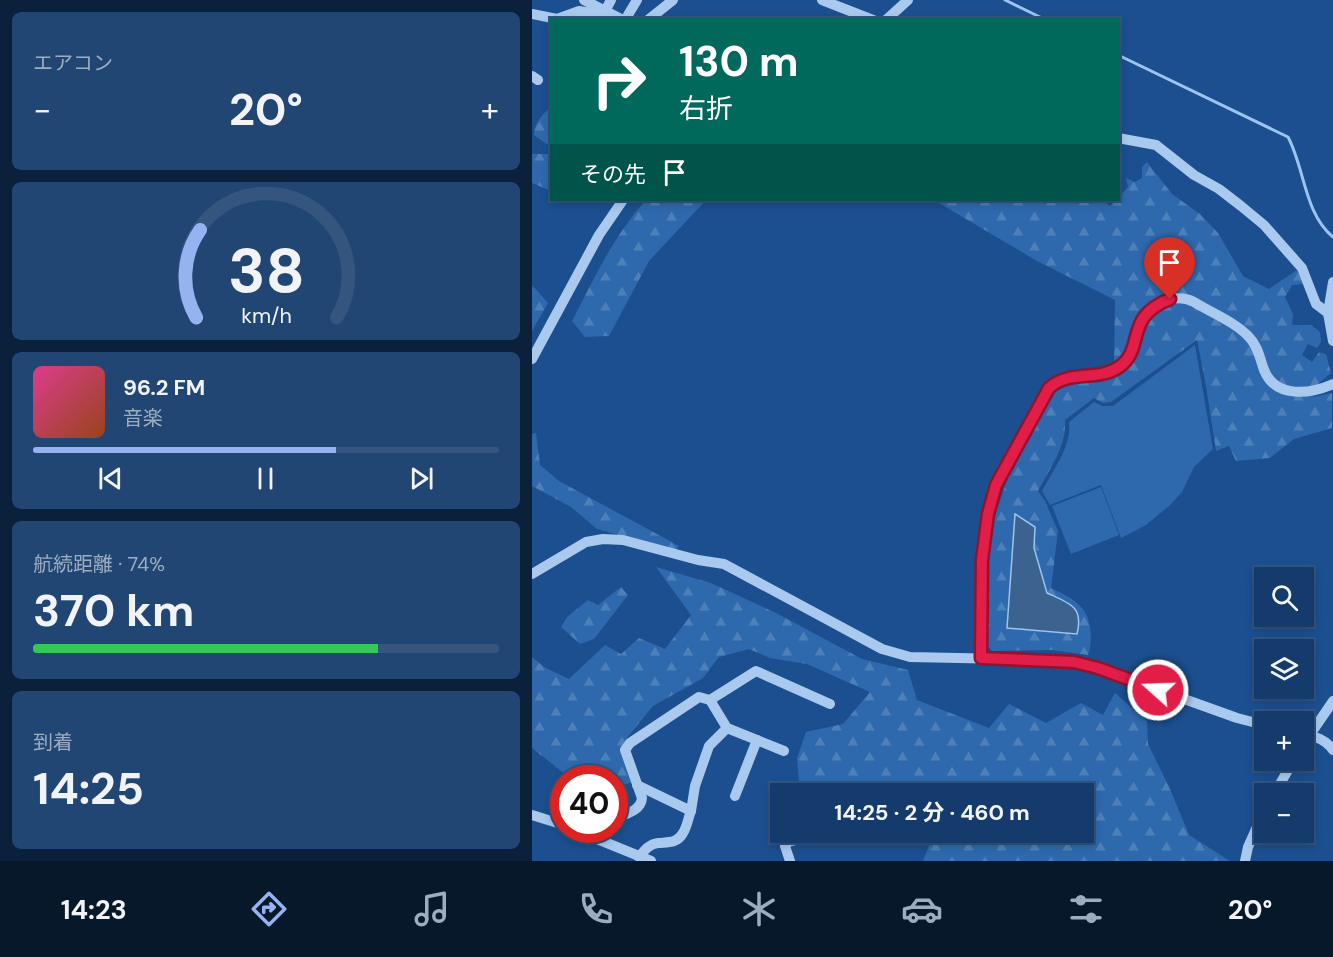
<!DOCTYPE html>
<html lang="ja">
<head>
<meta charset="utf-8">
<style>
  body { margin:0; font-family:"DM Sans","Noto Sans JP",sans-serif; background:#214673; color:#f1f3f6; height:100vh; display:flex; flex-direction:column; font-size:22px; white-space:nowrap }
  * { box-sizing:border-box; margin:0 }
  p { font-size:20px; color:#9dadc1 }
  .icon { flex:none; width:33px; height:33px; fill:none; stroke:currentColor; stroke-width:2; stroke-linecap:round; stroke-linejoin:round }
  .map { position:relative; flex:1; overflow:hidden }
  .side { display:flex; flex-direction:column; gap:12px; padding:12px; background:#0b203b; width:532px }
  .side>* { flex:none }
  .banner { position:absolute; left:18px; top:18px; width:570px; height:183px; border-radius:0px; box-shadow:0 3px 9px #0003,0 0 0 2px #33557e; background:#00695c; color:#fff; overflow:hidden }
  .controls { position:absolute; left:722px; top:567px; display:grid; gap:12px }
  .controls a { display:grid; place-items:center; width:60px; height:60px; border-radius:0px; background:#143b6b; box-shadow:0 3px 9px #0003,0 0 0 2px #33557e; font-size:30px }
  .speed { position:absolute; left:18px; top:765px; display:flex; gap:12px; font-size:30px; font-weight:700; text-align:center }
  .speed>* { display:grid; place-content:center; width:78px; height:78px; border-radius:50%; background:#143b6b; box-shadow:0 3px 9px #0003,0 0 0 2px #33557e; line-height:1 }
  .speed .limit { border:9px solid #d22; background:#fff; color:#111 }
  .pin { position:absolute; display:grid; place-items:center; width:51px; height:51px; color:#fff; margin:-62px -26px; border-radius:50% 50% 50% 0; rotate:-45deg; box-shadow:0 0 6px #0007 }
  .pin .icon { rotate:45deg }
  .me { position:absolute; width:66px; margin:-33px; rotate:290deg; stroke-linejoin:round; filter:drop-shadow(0 0 4px #0008) }
  .turn { display:flex; align-items:center; gap:21px; height:126px; padding:0 30px; font-size:27px }
  .turn .icon { width:78px; height:78px; stroke-width:2.5 }
  .turn b { display:block; font-size:42px; line-height:51px }
  .then { display:flex; align-items:center; height:57px; padding:0 30px; background:#0003; gap:12px; font-size:22px }
  .big { font-size:45px; font-weight:700; line-height:1.1 }
  .side .card { flex:1; display:flex; flex-direction:column; justify-content:center; gap:9px; min-width:0; padding:0 21px; border-radius:9px; background:#214673 }
  .side .dial { align-items:center; gap:0 }
  .dial svg { height:156px; overflow:visible; fill:none; stroke:#33557e; stroke-width:7; stroke-linecap:round; text-anchor:middle }
  .dial text { fill:#f1f3f6; stroke:none }
  .song { display:flex; align-items:center; gap:18px }
  .cover { width:72px; height:72px; border-radius:9px; background:linear-gradient(135deg,hsl(330 70% 55%),hsl(20 70% 35%)) }
  .played { height:6px; border-radius:3px; background:linear-gradient(90deg,#95b2f1 65%,#33557e 65%) }
  .keys { display:flex; justify-content:space-around; direction:ltr }
  .heat { display:flex; justify-content:space-between; align-items:center; font-size:33px; direction:ltr }
  .charge { height:9px; border-radius:4px; background:linear-gradient(90deg,#34c759 74%,#33557e 0) }
  .trip { position:absolute; left:238px; top:783px; width:324px; height:60px; border-radius:0px; background:#143b6b; box-shadow:0 3px 9px #0003,0 0 0 2px #33557e; font-weight:700; line-height:60px; text-align:center }
  .menu { display:flex; height:96px; justify-content:space-around; align-items:center; background:#08182b; color:#9dadc1 }
  .menu .icon { width:42px; height:42px }
  .menu .on { color:#95b2f1 }
  .menu b { font-size:27px; color:#f1f3f6 }
  main { display:flex; flex:1; min-height:0 }
  .map>svg:first-child { display:block }
</style>
</head>
<body>
<main>
<section class="side">
<div class="card"><p>エアコン</p>
<div class="heat"><a>−</a><b class="big">20°</b><a>+</a></div>
</div>
<div class="card dial"><svg viewBox="0 0 100 80">
<path d="M14 69A42 42 0 1 1 86 69"/>
<path d="M14 69A42 42 0 0 1 16 24" stroke="#95b2f1"/>
<text x="50" y="56" font-size="32" font-weight="700">38</text>
<text x="50" y="72" font-size="11">km/h</text>
</svg></div>
<div class="card">
<div class="song"><i class="cover"></i><div><b>96.2 FM</b><p>音楽</p></div></div>
<div class="played"></div>
<div class="keys"><svg class="icon" aria-label="previous" viewBox="0 0 24 24"><path d="M18 5L8 12l10 7zM5 5v14"/></svg><svg class="icon" aria-label="pause" viewBox="0 0 24 24"><path d="M8 5v14M16 5v14"/></svg><svg class="icon" aria-label="next" viewBox="0 0 24 24"><path d="M6 5l10 7-10 7zM19 5v14"/></svg></div>
</div>
<div class="card"><p>航続距離 · 74%</p><b class="big">370 km</b><div class="charge"></div></div>
<div class="card"><p>到着</p><b class="big">14:25</b></div>
</section>
<div class="map">
<svg width="801" height="861" viewBox="0 0 801 861">
  <defs>
    <pattern id="forest-firs" width="22" height="20" patternUnits="userSpaceOnUse" patternTransform="scale(1.5)"><rect width="22" height="20" fill="#2e69ad"/><path d="M5 1l3.5 6h-7zM16 11l3.5 6h-7z" fill="#4d80b9"/></pattern>
  </defs>
  <rect width="100%" height="100%" fill="#1b4f8f"/>
  <g fill="url(#forest-firs)" fill-rule="evenodd">
    <path d="M19,106L18,119L19,147L2,135C2,122 11,115 19,106Z"/>
    <path d="M19,151V191L0,183V154H16Z"/>
    <path d="M615,162L640,194L668,214L686,233L711,276L737,289L765,270L772,284L760,285L753,297L761,314L760,325H779L788,332L789,342L785,348L776,344L770,355L780,362L787,352L794,354L799,373L786,384L781,397L800,393V428L762,439L738,458L704,461L697,446L684,451L674,386L665,340L579,402L571,403L562,398L533,420C535,446 518,468 506,491L513,501L526,531L519,588C529,593 541,598 548,606C560,617 561,641 556,655L520,650L460,651L455,645L457,553L463,516L474,483L511,408L525,388L541,382L578,378L582,364L583,300L505,261L402,200H570L578,206L584,200H586L587,197L596,187L594,178L603,182L610,178V167ZM502,548L515,593L537,602L475,628Z"/>
    <path d="M114,200H174L117,261L77,336L53,337L40,321C62,279 82,235 114,200Z"/>
    <path d="M0,285L16,303L0,331Z"/>
    <path d="M4,433L8,465L27,481L147,546L144,551L65,529L39,507L0,486V434Z"/>
    <path d="M124,567L179,583L246,614L330,659L376,670L385,700L457,728L477,704L514,723L549,703L571,715L583,693L615,721L616,744L638,789L657,835L698,861H391L402,833L552,832V794L268,793L265,758L274,732L311,724L338,692L275,664L238,658L217,649L187,657L171,678L121,706L94,739L102,782L83,787L82,778H38L0,748V657L12,667L37,679L73,645L89,654L107,638L133,649L159,615Z"/>
    <path d="M89,587L96,595L62,639L48,644L29,627L35,617L56,600L66,605Z"/>
  </g>
  <g fill="#2e69ad">
    <path d="M663,345L681,449L662,467L650,492L637,506L614,525L589,538L569,485L518,505L510,491C521,470 540,446 537,422L562,402L570,406H581Z"/>
    <path d="M569,487L587,535L539,554L520,506Z"/>
  </g>
  <path fill="#3c6290" stroke="#9cc4f0" stroke-width="1.5" d="M483,514L503,527L502,548L515,593C537,603 552,606 545,634L475,628Z"/>
  <g fill="none" stroke-linecap="round" stroke-linejoin="round">
    <g stroke="#9cc4f0" stroke-width="3">
      <path d="M473,0L514,20"/>
      <path d="M586,55L756,137C773,169 772,213 801,237"/>
    </g>
    <g stroke="#a9c9ee" stroke-width="10">
      <path d="M52,0L91,20"/>
      <path d="M290,0L341,20"/>
      <path d="M73,11L79,0"/>
      <path d="M0,14L25,19L47,11L60,13L73,11"/>
      <path d="M93,20L105,0"/>
      <path d="M116,20L141,0"/>
      <path d="M354,20L376,0"/>
      <path d="M0,76L6,80"/>
      <path d="M586,138L624,145L662,175L687,189L709,206L732,225L770,268L784,304L796,313"/>
      <path d="M801,282L796,313L801,341"/>
      <path d="M0,359L67,235L91,200"/>
      <path d="M0,574L54,542L71,539L91,540L166,560L192,564L350,649L378,657L516,660L541,662L566,668L705,718L732,725"/>
      <path d="M449,658C448,601 445,541 464,486C471,467 484,448 494,429C501,414 509,394 522,383C543,367 576,383 594,360C602,348 603,334 608,321C617,302 644,293 662,302C680,313 703,322 717,337C726,346 728,359 732,370C744,399 778,394 801,384"/>
      <path d="M178,700L224,671L298,704"/>
      <path d="M771,734C784,737 793,739 801,750"/>
      <path d="M771,745L801,701"/>
      <path d="M105,785L159,811L163,786L177,746L195,728"/>
      <path d="M742,794L762,760"/>
      <path d="M203,796L225,740"/>
      <path d="M0,815L32,825"/>
      <path d="M82,819C93,814 109,811 110,798L93,750L98,743L167,697L178,700L195,728L252,751"/>
      <path d="M43,830L119,861"/>
      <path d="M107,857C112,851 117,844 126,843C135,842 145,844 151,833C155,827 156,818 159,811"/>
      <path d="M258,861L253,846L256,842L285,835"/>
      <path d="M713,861L716,847L732,811"/>
    </g>
  </g>
  <g fill="none" stroke-linecap="round" stroke-linejoin="round">
    <g stroke="#92132f" stroke-width="15">
      <path id="route" d="M626,690L566,668L542,662L449,658L450,560L456,514L464,485L517,388C538,369 565,382 587,367C614,348 591,317 638,299"/>
    </g>
    <use href="#route" stroke="#e11d48" stroke-width="10"/>
  </g>
</svg>
<div class="controls">
<a><svg class="icon" aria-label="search" viewBox="0 0 24 24"><circle cx="10" cy="10" r="6"/><path d="M15 15l6 6"/></svg></a>
<a><svg class="icon" aria-label="layers" viewBox="0 0 24 24"><path d="M12 4l9 5-9 5-9-5zM3 14l9 5 9-5"/></svg></a>
<a>+</a>
<a>−</a>
</div>
<div class="speed"><div class="limit">40</div></div>
<div class="pin" style="left:638px;top:299px;background:#d93025"><svg class="icon" aria-label="arrive" viewBox="0 0 24 24"><path d="M6 21V4h12l-3 4 3 4H6"/></svg></div>
<svg class="me" style="left:626px;top:690px" viewBox="-20 -20 40 40"><circle r="17" fill="#e11d48" stroke="#fff" stroke-width="3"/><path d="M0-11L8 9 0 5-8 9z" fill="#fff"/></svg>
<div class="trip">14:25 · 2 分 · 460 m</div>
<div class="banner">
<div class="turn"><svg class="icon" aria-label="right" viewBox="0 0 24 24"><path d="M7 20v-9h11M14 6l5 5-5 5"/></svg><div><b>130 m</b>右折</div></div>
<div class="then">その先<svg class="icon" aria-label="arrive" viewBox="0 0 24 24"><path d="M6 21V4h12l-3 4 3 4H6"/></svg></div>
</div>
</div>
</main>
<nav class="menu">
<b>14:23</b>
<svg class="icon on" aria-label="directions" viewBox="0 0 24 24"><path d="M12 3l9 9-9 9-9-9zM9 14v-3h6M13 9l2 2-2 2"/></svg>
<svg class="icon" aria-label="music" viewBox="0 0 24 24"><path d="M9 18V5l10-2v13"/><circle cx="6" cy="18" r="3"/><circle cx="16" cy="16" r="3"/></svg>
<svg class="icon" aria-label="phone" viewBox="0 0 24 24"><path d="M5 4h4l2 5-3 2q2 4 5 5l2-3 5 2v4C11 20 4 13 5 4z"/></svg>
<svg class="icon" aria-label="climate" viewBox="0 0 24 24"><path d="M12 3v18M4 7l16 10M4 17L20 7"/></svg>
<svg class="icon" aria-label="car" viewBox="0 0 24 24"><path d="M5 17H2v-5l4-1 3-4h7l3 4 3 1v5h-3M9 17h6M6 11h13"/><circle cx="7" cy="17" r="2"/><circle cx="17" cy="17" r="2"/></svg>
<svg class="icon" aria-label="filters" viewBox="0 0 24 24"><path d="M4 7h16M4 17h16"/><circle cx="9" cy="7" r="2"/><circle cx="15" cy="17" r="2"/></svg>
<b>20°</b>
</nav>
</body>
</html>
